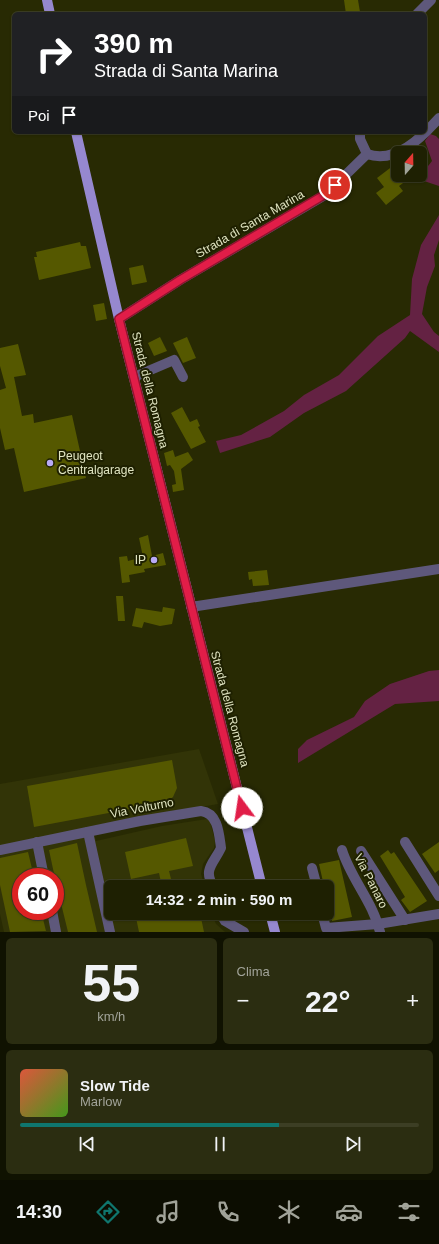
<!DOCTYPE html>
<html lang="it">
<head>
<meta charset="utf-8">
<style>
  body { margin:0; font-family:Helvetica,sans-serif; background:#2b2d11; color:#f1f3f6; height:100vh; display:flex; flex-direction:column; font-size:15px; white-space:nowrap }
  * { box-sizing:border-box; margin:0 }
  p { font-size:13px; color:#a1a399 }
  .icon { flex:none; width:22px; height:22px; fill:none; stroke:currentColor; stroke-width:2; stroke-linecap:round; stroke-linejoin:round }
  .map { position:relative; height:932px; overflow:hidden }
  .drawer { display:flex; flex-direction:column; gap:6px; padding:6px; background:#101201; flex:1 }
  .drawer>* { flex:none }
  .banner { position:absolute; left:12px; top:12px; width:415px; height:122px; border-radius:6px; box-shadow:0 1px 3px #0004,0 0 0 1px #3c3e24; background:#202124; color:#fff; overflow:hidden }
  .needle { width:26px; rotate:20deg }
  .buttons { position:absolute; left:391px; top:146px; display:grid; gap:8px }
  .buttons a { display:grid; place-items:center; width:36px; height:36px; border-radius:6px; background:#1e2002; box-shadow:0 1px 3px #0004,0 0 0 1px #3c3e24; font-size:20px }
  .speed { position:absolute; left:12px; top:868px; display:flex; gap:8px; font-size:20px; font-weight:700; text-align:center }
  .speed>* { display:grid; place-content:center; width:52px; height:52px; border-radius:50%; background:#1e2002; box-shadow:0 1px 3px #0004,0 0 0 1px #3c3e24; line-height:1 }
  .speed .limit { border:6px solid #d22; background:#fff; color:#111 }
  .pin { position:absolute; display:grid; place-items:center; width:34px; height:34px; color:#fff; margin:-17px; border:2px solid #fff; border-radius:50%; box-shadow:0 1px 4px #0007 }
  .me { position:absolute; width:44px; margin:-22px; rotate:346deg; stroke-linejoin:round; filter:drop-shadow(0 0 3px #0008) }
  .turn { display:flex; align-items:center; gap:14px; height:84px; padding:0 16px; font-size:18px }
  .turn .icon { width:52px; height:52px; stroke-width:2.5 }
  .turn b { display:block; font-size:28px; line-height:34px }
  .then { display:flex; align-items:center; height:38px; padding:0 16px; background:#0003; gap:8px; font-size:15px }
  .big { font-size:30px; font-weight:800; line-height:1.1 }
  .drawer .tile { flex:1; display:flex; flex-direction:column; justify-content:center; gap:6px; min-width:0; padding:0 14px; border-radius:6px; background:#2b2d11 }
  .drawer .dial { align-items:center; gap:0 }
  .dial b { font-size:52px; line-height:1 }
  .song { display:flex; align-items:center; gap:12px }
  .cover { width:48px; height:48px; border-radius:6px; background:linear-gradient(135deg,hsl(10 70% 55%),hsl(100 70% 35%)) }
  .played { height:4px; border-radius:2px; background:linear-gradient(90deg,#0f766e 65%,#3c3e24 65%) }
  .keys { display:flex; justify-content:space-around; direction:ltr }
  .heat { display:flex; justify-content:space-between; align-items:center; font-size:22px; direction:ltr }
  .drawer .tiles { flex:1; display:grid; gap:6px; grid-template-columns:1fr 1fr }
  .tile:last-child { grid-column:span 2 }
  .trip { position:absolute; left:104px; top:880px; width:230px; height:40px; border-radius:6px; background:#1e2002; box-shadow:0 1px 3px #0004,0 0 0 1px #3c3e24; font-weight:800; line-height:40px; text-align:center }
  .dock { display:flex; height:64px; justify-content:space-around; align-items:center; background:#0c0d01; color:#a1a399 }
  .dock .icon { width:28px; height:28px }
  .dock .current { color:#0f766e }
  .dock b { font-size:18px; color:#f1f3f6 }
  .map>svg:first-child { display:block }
</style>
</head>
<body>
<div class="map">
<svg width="439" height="932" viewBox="0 0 439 932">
  <rect width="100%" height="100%" fill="#282a03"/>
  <path fill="#323407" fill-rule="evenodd" d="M199,749L218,804L92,826L96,841L162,826L207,819L210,821L215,841L214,848L203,864L201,874L205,887H111V913H212L216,924L225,932H4L0,914V784ZM21,877H55V911H21Z"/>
  <g fill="#642243">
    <path d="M430,134L436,136L439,139V186L424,181L425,170L432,161L425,141Z"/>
    <path d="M439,215V240L434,255L435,266L427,287L422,314L434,332L439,336V352L410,331L405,338L346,391L304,413L270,437L220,453L216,441L241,435L284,411L304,395L339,375L378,336L410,315L412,279L421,245Z"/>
    <path d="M439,670V701L395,704L298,763V749L307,740L354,717L365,701L390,684L429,671Z"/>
  </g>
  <g fill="#555800">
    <path d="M344,0H358L360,12L346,14Z"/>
    <path d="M398,162V175H414L399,186L403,191L386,205L376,193L384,187L377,178Z"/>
    <path d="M80,242L81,246H86L91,268L39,280L34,257H37L36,252Z"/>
    <path d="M143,265L147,282L132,285L129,268Z"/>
    <path d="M104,303L107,319L96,321L93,305Z"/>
    <path d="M160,337L167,351L154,356L148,343Z"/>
    <path d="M187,337L196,358L183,363L173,343Z"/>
    <path d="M18,344L26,375L14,377L22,416L33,414L34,423L72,415L86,478L24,492L14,448L5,450L0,428V390L6,388L0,366V348Z"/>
    <path d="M182,407L190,422L197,419L200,426L198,427L206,442L191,449L171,413Z"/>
    <path d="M173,450L175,457L188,452L193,460L181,469L184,490L173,492L172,485L176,484L174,471L170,465L167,466L164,453Z"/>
    <path d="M148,535L152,556L163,553L166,565L144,569L145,572L129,575L130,582L122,583L119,557L127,556L128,561L143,557L139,538Z"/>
    <path d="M267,570L269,585L253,586L252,579L249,580L248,572Z"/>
    <path d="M116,596H123L125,621H118Z"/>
    <path d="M163,607L175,609L172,624L160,626L144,622L142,628L132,626L136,608L162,612Z"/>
    <path d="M172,760L177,788L173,797L167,802L34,827L27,786Z"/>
    <path d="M186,838L193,866L169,871L173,887H162L159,873L131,879L125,852Z"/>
    <path d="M439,842V870L435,873L422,854Z"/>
    <path d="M77,843L86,885L97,932H68L56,883L49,850Z"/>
    <path d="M388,850L391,854L394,852L427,901L410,912L401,900L405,897L380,856Z"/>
    <path d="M28,852L34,877H21V911H41L46,931L10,932L0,885V858Z"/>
    <path d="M339,860L352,917L332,921L327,887L324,886L319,864Z"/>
    <path d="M135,913H179V917L200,913L204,932H139Z"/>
  </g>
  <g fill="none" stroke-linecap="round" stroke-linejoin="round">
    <g stroke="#5e587b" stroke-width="10">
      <path d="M417,14L431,0"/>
      <path d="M360,132V139L367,154"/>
      <path d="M367,154C396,164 421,138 439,118"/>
      <path d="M119,319L180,280L325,195L367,154"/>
      <path d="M134,377L174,360L183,377"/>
      <path d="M191,607L439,569"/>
      <path d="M88,832L110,932"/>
      <path d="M37,842L44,877"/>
      <path d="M405,842L439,896"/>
      <path d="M0,850L140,821L201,811C218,813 219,833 221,848C214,863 202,870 214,887"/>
      <path d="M342,850C351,879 373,902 380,932"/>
      <path d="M361,851L405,920"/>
      <path d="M312,868L317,887"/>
      <path d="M52,911L56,932"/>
      <path d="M220,913L225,921L244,932"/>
      <path d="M322,913L326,928L378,924L439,914"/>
    </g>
    <g stroke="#9688cf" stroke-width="10">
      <path d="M47,0L50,14"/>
      <path d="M76,132L119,319L262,887"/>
      <path d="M270,913L275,932"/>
    </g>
  </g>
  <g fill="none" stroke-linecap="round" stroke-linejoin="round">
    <g stroke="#92132f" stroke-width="10">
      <path id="route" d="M242,808L119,319L180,280L324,195L335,185"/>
    </g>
    <use href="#route" stroke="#e11d48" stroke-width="7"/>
  </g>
  <g fill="#b9abf7" stroke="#1e2000" stroke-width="1.5">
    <circle cx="50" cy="463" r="4"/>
    <circle cx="154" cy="560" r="4"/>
  </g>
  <g text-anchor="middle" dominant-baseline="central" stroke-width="4" stroke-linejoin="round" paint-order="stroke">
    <g font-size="12" fill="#e0e4c1" stroke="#1e2000">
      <text transform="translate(250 224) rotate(-30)">Strada di Santa Marina</text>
      <text transform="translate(150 390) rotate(76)">Strada della Romagna</text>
      <text transform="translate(230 709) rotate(75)">Strada della Romagna</text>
      <text transform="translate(142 808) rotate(-11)">Via Volturno</text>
      <text transform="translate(371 881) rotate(63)">Via Panaro</text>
    </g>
    <g font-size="12" fill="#e0e4c1" stroke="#1e2000" text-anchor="start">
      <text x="58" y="456">Peugeot<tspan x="58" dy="14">Centralgarage</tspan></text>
      <text x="146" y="560" text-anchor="end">IP</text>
    </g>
  </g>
</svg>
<div class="buttons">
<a><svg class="needle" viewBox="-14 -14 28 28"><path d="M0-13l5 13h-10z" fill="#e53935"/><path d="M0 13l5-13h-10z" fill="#a1a399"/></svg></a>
</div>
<div class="speed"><div class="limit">60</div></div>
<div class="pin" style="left:335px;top:185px;background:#d93025"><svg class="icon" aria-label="arrive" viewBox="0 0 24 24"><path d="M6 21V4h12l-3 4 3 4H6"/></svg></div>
<svg class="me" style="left:242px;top:808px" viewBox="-20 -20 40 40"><circle r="19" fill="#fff"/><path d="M0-13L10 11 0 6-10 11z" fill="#e11d48"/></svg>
<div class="trip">14:32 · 2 min · 590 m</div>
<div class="banner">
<div class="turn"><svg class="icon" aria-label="right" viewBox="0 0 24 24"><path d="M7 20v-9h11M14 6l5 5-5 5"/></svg><div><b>390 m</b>Strada di Santa Marina</div></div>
<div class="then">Poi<svg class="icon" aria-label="arrive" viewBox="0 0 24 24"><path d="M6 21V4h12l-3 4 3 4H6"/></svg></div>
</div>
</div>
<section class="drawer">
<div class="tiles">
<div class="tile dial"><b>55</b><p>km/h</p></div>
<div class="tile"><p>Clima</p>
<div class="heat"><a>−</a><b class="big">22°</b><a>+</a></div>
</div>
<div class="tile">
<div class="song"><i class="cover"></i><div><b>Slow Tide</b><p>Marlow</p></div></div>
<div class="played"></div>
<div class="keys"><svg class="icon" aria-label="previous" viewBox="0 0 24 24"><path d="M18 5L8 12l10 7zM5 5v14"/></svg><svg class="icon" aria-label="pause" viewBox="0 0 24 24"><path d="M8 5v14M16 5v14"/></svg><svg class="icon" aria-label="next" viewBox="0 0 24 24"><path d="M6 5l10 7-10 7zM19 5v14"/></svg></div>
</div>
</div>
</section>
<nav class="dock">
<b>14:30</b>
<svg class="icon current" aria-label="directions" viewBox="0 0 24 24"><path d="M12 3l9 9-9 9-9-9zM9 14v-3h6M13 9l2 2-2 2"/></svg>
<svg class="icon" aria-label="music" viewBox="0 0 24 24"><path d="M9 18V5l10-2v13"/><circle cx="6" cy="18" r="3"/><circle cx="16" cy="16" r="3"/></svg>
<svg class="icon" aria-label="phone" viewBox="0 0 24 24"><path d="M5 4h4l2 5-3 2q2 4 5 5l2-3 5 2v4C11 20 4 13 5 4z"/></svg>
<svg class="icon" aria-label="climate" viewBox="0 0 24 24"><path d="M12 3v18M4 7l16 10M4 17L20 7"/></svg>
<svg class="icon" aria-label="car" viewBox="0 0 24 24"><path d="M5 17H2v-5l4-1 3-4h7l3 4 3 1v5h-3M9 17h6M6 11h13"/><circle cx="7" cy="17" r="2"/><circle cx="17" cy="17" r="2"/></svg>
<svg class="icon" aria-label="filters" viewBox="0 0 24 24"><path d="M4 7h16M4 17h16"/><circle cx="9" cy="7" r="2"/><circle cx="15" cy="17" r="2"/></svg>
</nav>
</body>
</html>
